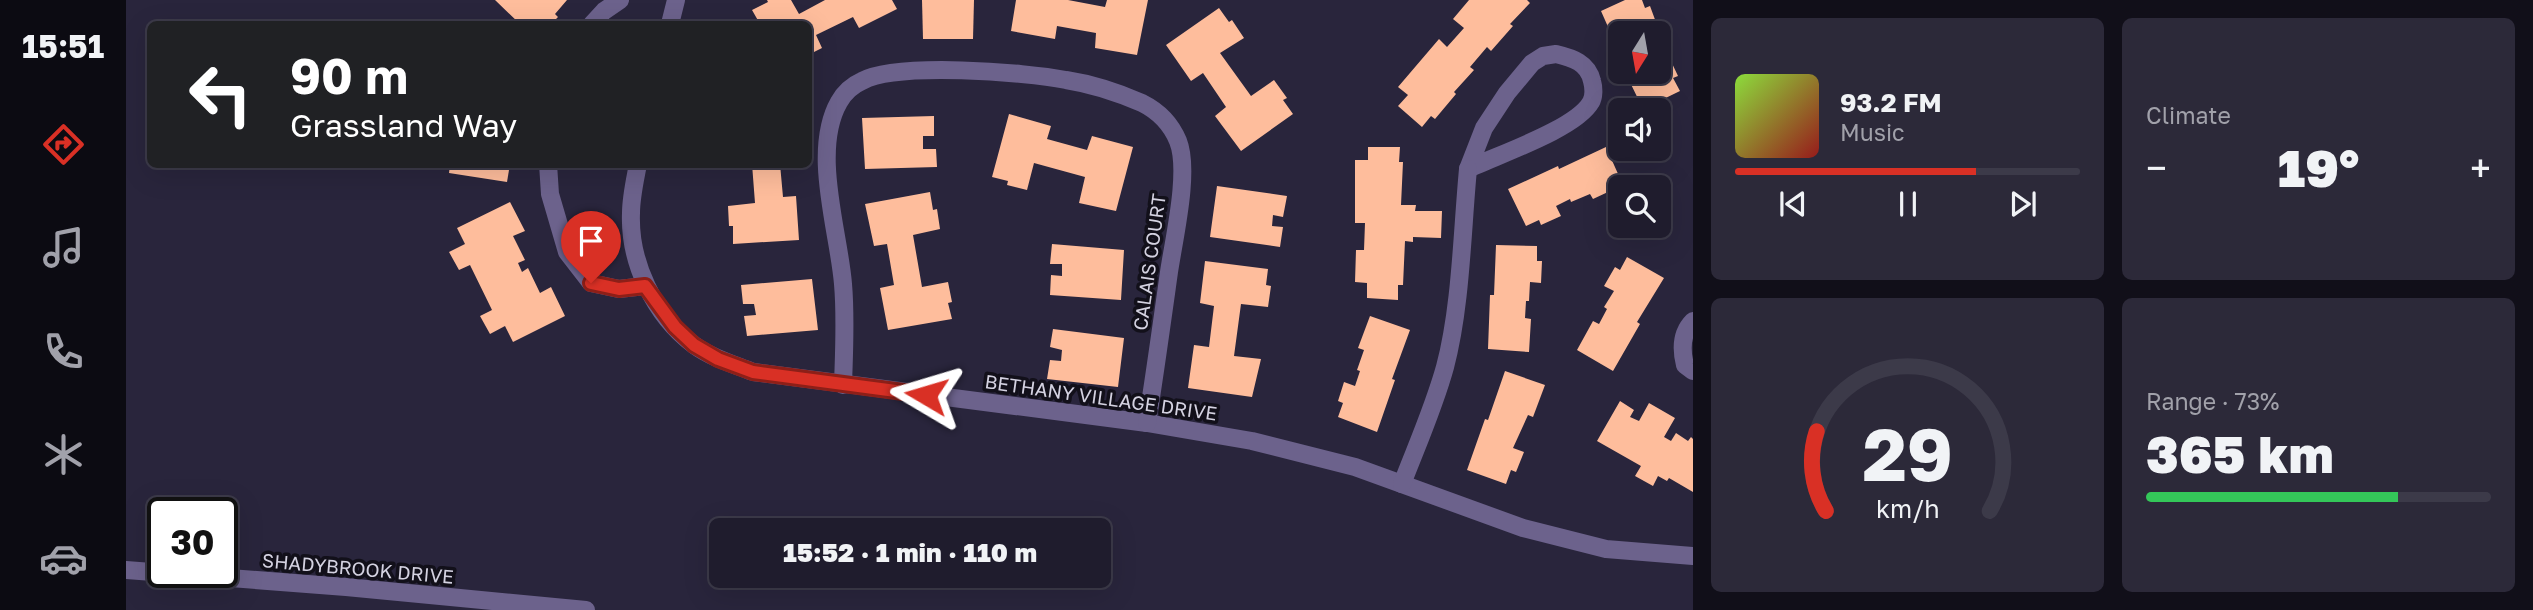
<!DOCTYPE html>
<html lang="en">
<head>
<meta charset="utf-8">
<style>
  body { margin:0; font-family:"Golos Text",sans-serif; background:#2c2939; color:#f1f3f6; height:100vh; display:flex; flex-direction:column; font-size:26px; white-space:nowrap }
  * { box-sizing:border-box; margin:0 }
  p { font-size:23px; color:#a1a1aa }
  .icon { flex:none; width:38px; height:38px; fill:none; stroke:currentColor; stroke-width:2; stroke-linecap:round; stroke-linejoin:round }
  .map { position:relative; flex:1; overflow:hidden }
  .sheet { display:flex; flex-direction:column; gap:18px; padding:18px; background:#110f19; width:840px }
  .sheet>* { flex:none }
  .banner { position:absolute; left:21px; top:21px; width:665px; height:147px; border-radius:10px; box-shadow:0 7px 28px #0002,0 0 0 2px #3c3a49; background:#202124; color:#fff; overflow:hidden }
  .needle { width:46px; rotate:191deg }
  .controls { position:absolute; left:1482px; top:21px; display:grid; gap:14px }
  .controls a { display:grid; place-items:center; width:63px; height:63px; border-radius:10px; background:#1f1c2d; box-shadow:0 7px 28px #0002,0 0 0 2px #3c3a49; font-size:35px }
  .speed { position:absolute; left:21px; top:497px; display:flex; gap:14px; font-size:35px; font-weight:700; text-align:center }
  .speed>* { display:grid; place-content:center; width:91px; height:91px; border-radius:50%; background:#1f1c2d; box-shadow:0 7px 28px #0002,0 0 0 2px #3c3a49; line-height:1 }
  .speed .limit { border:4px solid #111; border-radius:10px; background:#fff; color:#111 }
  .pin { position:absolute; display:grid; place-items:center; width:60px; height:60px; color:#fff; margin:-72px -30px; border-radius:50% 50% 50% 0; rotate:-45deg; box-shadow:0 0 7px #0007 }
  .pin .icon { rotate:45deg }
  .me { position:absolute; width:77px; margin:-38px; rotate:277deg; stroke-linejoin:round; filter:drop-shadow(0 0 5px #0008) }
  .turn { display:flex; align-items:center; gap:24px; height:147px; padding:0 28px; font-size:32px }
  .turn .icon { width:91px; height:91px; stroke-width:2.5 }
  .turn b { display:block; font-size:49px; line-height:60px }
  .big { font-size:52px; font-weight:800; line-height:1.1 }
  .sheet .card { flex:1; display:flex; flex-direction:column; justify-content:center; gap:10px; min-width:0; padding:0 24px; border-radius:10px; background:#2c2939 }
  .sheet .dial { align-items:center; gap:0 }
  .dial svg { height:182px; overflow:visible; fill:none; stroke:#3c3a49; stroke-width:7; stroke-linecap:round; text-anchor:middle }
  .dial text { fill:#f1f3f6; stroke:none }
  .song { display:flex; align-items:center; gap:21px }
  .cover { width:84px; height:84px; border-radius:10px; background:linear-gradient(135deg,hsl(90 70% 55%),hsl(0 70% 35%)) }
  .played { height:7px; border-radius:4px; background:linear-gradient(90deg,#d93025 70%,#3c3a49 70%) }
  .keys { display:flex; justify-content:space-around; direction:ltr }
  .heat { display:flex; justify-content:space-between; align-items:center; font-size:38px; direction:ltr }
  .charge { height:10px; border-radius:5px; background:linear-gradient(90deg,#34c759 73%,#3c3a49 0) }
  .sheet .tiles { flex:1; display:grid; gap:18px; grid-template-columns:repeat(2,1fr) }
  .trip { position:absolute; left:583px; top:518px; width:402px; height:70px; border-radius:10px; background:#1f1c2d; box-shadow:0 7px 28px #0002,0 0 0 2px #3c3a49; font-weight:800; line-height:70px; text-align:center }
  main { display:flex; flex:1; min-height:0 }
  .tab-bar { display:flex; flex-direction:column; width:126px; justify-content:space-around; align-items:center; background:#0c0b12; color:#a1a1aa }
  .tab-bar .icon { width:49px; height:49px }
  .tab-bar .active { color:#d93025 }
  .tab-bar b { font-size:32px; color:#f1f3f6 }
  .map>svg:first-child { display:block }
</style>
</head>
<body>
<main>
<nav class="tab-bar">
<b>15:51</b>
<svg class="icon active" aria-label="directions" viewBox="0 0 24 24"><path d="M12 3l9 9-9 9-9-9zM9 14v-3h6M13 9l2 2-2 2"/></svg>
<svg class="icon" aria-label="music" viewBox="0 0 24 24"><path d="M9 18V5l10-2v13"/><circle cx="6" cy="18" r="3"/><circle cx="16" cy="16" r="3"/></svg>
<svg class="icon" aria-label="phone" viewBox="0 0 24 24"><path d="M5 4h4l2 5-3 2q2 4 5 5l2-3 5 2v4C11 20 4 13 5 4z"/></svg>
<svg class="icon" aria-label="climate" viewBox="0 0 24 24"><path d="M12 3v18M4 7l16 10M4 17L20 7"/></svg>
<svg class="icon" aria-label="car" viewBox="0 0 24 24"><path d="M5 17H2v-5l4-1 3-4h7l3 4 3 1v5h-3M9 17h6M6 11h13"/><circle cx="7" cy="17" r="2"/><circle cx="17" cy="17" r="2"/></svg>
</nav>
<div class="map">
<svg width="1567" height="610" viewBox="0 0 1567 610">
  <rect width="100%" height="100%" fill="#29253c"/>
  <g fill="#febd9c">
    <path d="M369,0H441L429,14L432,17L425,24H394Z"/>
    <path d="M641,0H665L673,14L699,0H766L771,9L733,28L727,17L690,35L696,48L682,55V24H634L626,10L642,2Z"/>
    <path d="M796,0H848L847,39H797Z"/>
    <path d="M890,0H942L979,7L981,0H1022L1011,55L969,48L970,33L931,26L929,39L885,31Z"/>
    <path d="M1343,0H1401L1404,3L1384,24L1387,26L1365,51L1361,47L1344,67L1348,70L1328,92L1330,94L1309,119L1305,116L1296,127L1272,106L1282,95L1272,87L1313,39L1321,47L1338,28L1327,19Z"/>
    <path d="M1499,0H1516L1519,8L1524,6L1531,25L1522,30L1524,33H1494V54L1475,11Z"/>
    <path d="M1093,8L1103,22L1106,20L1118,38L1094,53L1125,96L1148,80L1161,98L1157,100L1167,114L1115,151L1089,116L1100,107L1077,73L1065,81L1040,45Z"/>
    <path d="M1543,57L1552,76L1547,78L1554,91L1517,109L1499,72H1533V61Z"/>
    <path d="M883,114L925,126L921,139L961,150L966,136L1007,147L990,211L953,203L959,177L908,163L901,190L881,185L882,181L866,177Z"/>
    <path d="M808,116V136H797V149H810L811,167L739,169L736,118Z"/>
    <path d="M1242,147H1274L1273,162H1277L1275,205H1290L1289,211H1316L1315,238L1287,237V242L1279,241L1277,285H1272V300L1241,298V283L1229,282L1230,250H1238L1239,223H1229V160H1242Z"/>
    <path d="M1480,147L1497,185L1467,199L1464,194L1445,202L1444,199L1430,206L1435,216L1415,225L1413,220L1400,226L1382,189L1432,166L1433,169Z"/>
    <path d="M324,164H384L381,182L323,173Z"/>
    <path d="M626,164H654L657,197L670,196L673,240L607,244V226H603L602,206L629,203Z"/>
    <path d="M1091,186L1161,196L1157,217L1147,215L1146,226L1157,227L1154,247L1084,237Z"/>
    <path d="M804,192L807,210L811,209L814,229L787,235L796,287L822,282L826,302L822,303L826,319L762,330L754,288L768,285L761,244L748,246L739,204Z"/>
    <path d="M384,202L399,231L387,236L399,260L392,263L396,272L402,268L414,293L425,287L439,316L387,342L379,326L364,334L354,316L366,310L344,265L333,270L323,252L339,244L331,228Z"/>
    <path d="M926,244L998,250L995,300L924,295L925,275L936,276V264H924Z"/>
    <path d="M1370,245L1411,246V261H1416L1415,283L1404,282L1403,301H1400L1399,318L1405,319L1403,352L1362,349L1364,295H1368Z"/>
    <path d="M1501,257L1538,278L1511,322L1514,324L1487,371L1451,350L1467,321L1473,324L1481,309L1478,307L1488,291L1478,286L1489,267L1494,270Z"/>
    <path d="M1079,261L1142,269L1140,285L1145,286L1142,307L1115,304L1108,356L1135,359L1126,397L1062,388L1068,345L1083,347L1088,306L1074,303Z"/>
    <path d="M686,279L692,330L621,336L618,316L630,315L628,304H617L615,285Z"/>
    <path d="M1244,316L1284,330L1266,379L1269,380L1251,432L1212,417L1217,403L1212,401L1218,382L1229,386L1234,371L1231,370L1238,350L1232,348Z"/>
    <path d="M927,329L998,338L992,387L921,379L924,360L935,361L936,350L924,347Z"/>
    <path d="M1379,371L1419,385L1407,417L1402,415L1387,448L1398,452L1390,472L1385,470L1380,484L1341,470L1359,419L1362,420Z"/>
    <path d="M1494,401L1508,410L1504,417L1513,421L1523,403L1549,418L1538,437L1545,441L1550,433L1562,441L1565,437L1567,439V492L1543,478L1541,481L1532,476L1527,486L1509,476L1515,466L1471,441Z"/>
  </g>
  <g fill="none" stroke-linecap="round" stroke-linejoin="round">
    <g stroke="#6c628c" stroke-width="18">
      <path d="M466,24L478,11L494,0"/>
      <path d="M544,24L550,0"/>
      <path d="M1430,54C1447,58 1462,63 1466,81C1468,88 1468,97 1465,102C1450,129 1371,155 1342,169L1358,128L1381,93L1406,63L1417,56Z"/>
      <path d="M422,164L424,194L441,252L465,283L493,289L519,286"/>
      <path d="M512,164C509,180 505,197 505,213C503,262 528,315 568,345C586,358 607,364 627,372L1021,423L1126,441L1229,467L1397,528L1480,549L1567,556"/>
      <path d="M1567,321C1555,333 1555,349 1559,365L1567,371"/>
      <path d="M717,385C718,352 720,318 717,284C713,232 685,151 713,102C718,93 727,85 736,81C771,62 899,72 940,80C966,84 993,93 1016,103C1032,111 1045,124 1052,141C1064,171 1048,238 1043,272C1036,322 1029,373 1021,423"/>
      <path d="M1276,484C1291,445 1308,407 1319,367C1335,307 1336,232 1342,169"/>
      <path d="M0,570L220,587L460,610"/>
    </g>
  </g>
  <g fill="none" stroke-linecap="round" stroke-linejoin="round">
    <g stroke="#8d1f18" stroke-width="18">
      <path id="route" d="M465,283L493,289L519,286L549,327L568,345L592,359L627,372L800,395"/>
    </g>
    <use href="#route" stroke="#d93025" stroke-width="12"/>
  </g>
  <g text-anchor="middle" dominant-baseline="central" stroke-width="7" stroke-linejoin="round" paint-order="stroke">
    <g font-size="19" fill="#d4d2e1" stroke="#12101a">
      <text transform="translate(1023 262) rotate(-82)">CALAIS COURT</text>
      <text transform="translate(975 397) rotate(8)">BETHANY VILLAGE DRIVE</text>
      <text transform="translate(232 568) rotate(5)">SHADYBROOK DRIVE</text>
    </g>
  </g>
</svg>
<div class="controls">
<a><svg class="needle" viewBox="-14 -14 28 28"><path d="M0-13l5 13h-10z" fill="#e53935"/><path d="M0 13l5-13h-10z" fill="#a1a1aa"/></svg></a>
<a><svg class="icon" aria-label="sound" viewBox="0 0 24 24"><path d="M4 9h4l5-4v14l-5-4H4zM17 9q2 3 0 6"/></svg></a>
<a><svg class="icon" aria-label="search" viewBox="0 0 24 24"><circle cx="10" cy="10" r="6"/><path d="M15 15l6 6"/></svg></a>
</div>
<div class="speed"><div class="limit">30</div></div>
<div class="pin" style="left:465px;top:283px;background:#d93025"><svg class="icon" aria-label="arrive" viewBox="0 0 24 24"><path d="M6 21V4h12l-3 4 3 4H6"/></svg></div>
<svg class="me" style="left:800px;top:395px" viewBox="-20 -20 40 40"><path d="M0-17L14 15 0 8-14 15z" fill="#d93025" stroke="#fff" stroke-width="4"/></svg>
<div class="trip">15:52 · 1 min · 110 m</div>
<div class="banner">
<div class="turn"><svg class="icon" aria-label="left" viewBox="0 0 24 24"><path d="M17 20v-9H6M10 6l-5 5 5 5"/></svg><div><b>90 m</b>Grassland Way</div></div>
</div>
</div>
<section class="sheet">
<div class="tiles">
<div class="card">
<div class="song"><i class="cover"></i><div><b>93.2 FM</b><p>Music</p></div></div>
<div class="played"></div>
<div class="keys"><svg class="icon" aria-label="previous" viewBox="0 0 24 24"><path d="M18 5L8 12l10 7zM5 5v14"/></svg><svg class="icon" aria-label="pause" viewBox="0 0 24 24"><path d="M8 5v14M16 5v14"/></svg><svg class="icon" aria-label="next" viewBox="0 0 24 24"><path d="M6 5l10 7-10 7zM19 5v14"/></svg></div>
</div>
<div class="card"><p>Climate</p>
<div class="heat"><a>−</a><b class="big">19°</b><a>+</a></div>
</div>
<div class="card dial"><svg viewBox="0 0 100 80">
<path d="M14 69A42 42 0 1 1 86 69"/>
<path d="M14 69A42 42 0 0 1 10 34" stroke="#d93025"/>
<text x="50" y="56" font-size="32" font-weight="700">29</text>
<text x="50" y="72" font-size="11">km/h</text>
</svg></div>
<div class="card"><p>Range · 73%</p><b class="big">365 km</b><div class="charge"></div></div>
</div>
</section>
</main>
</body>
</html>
